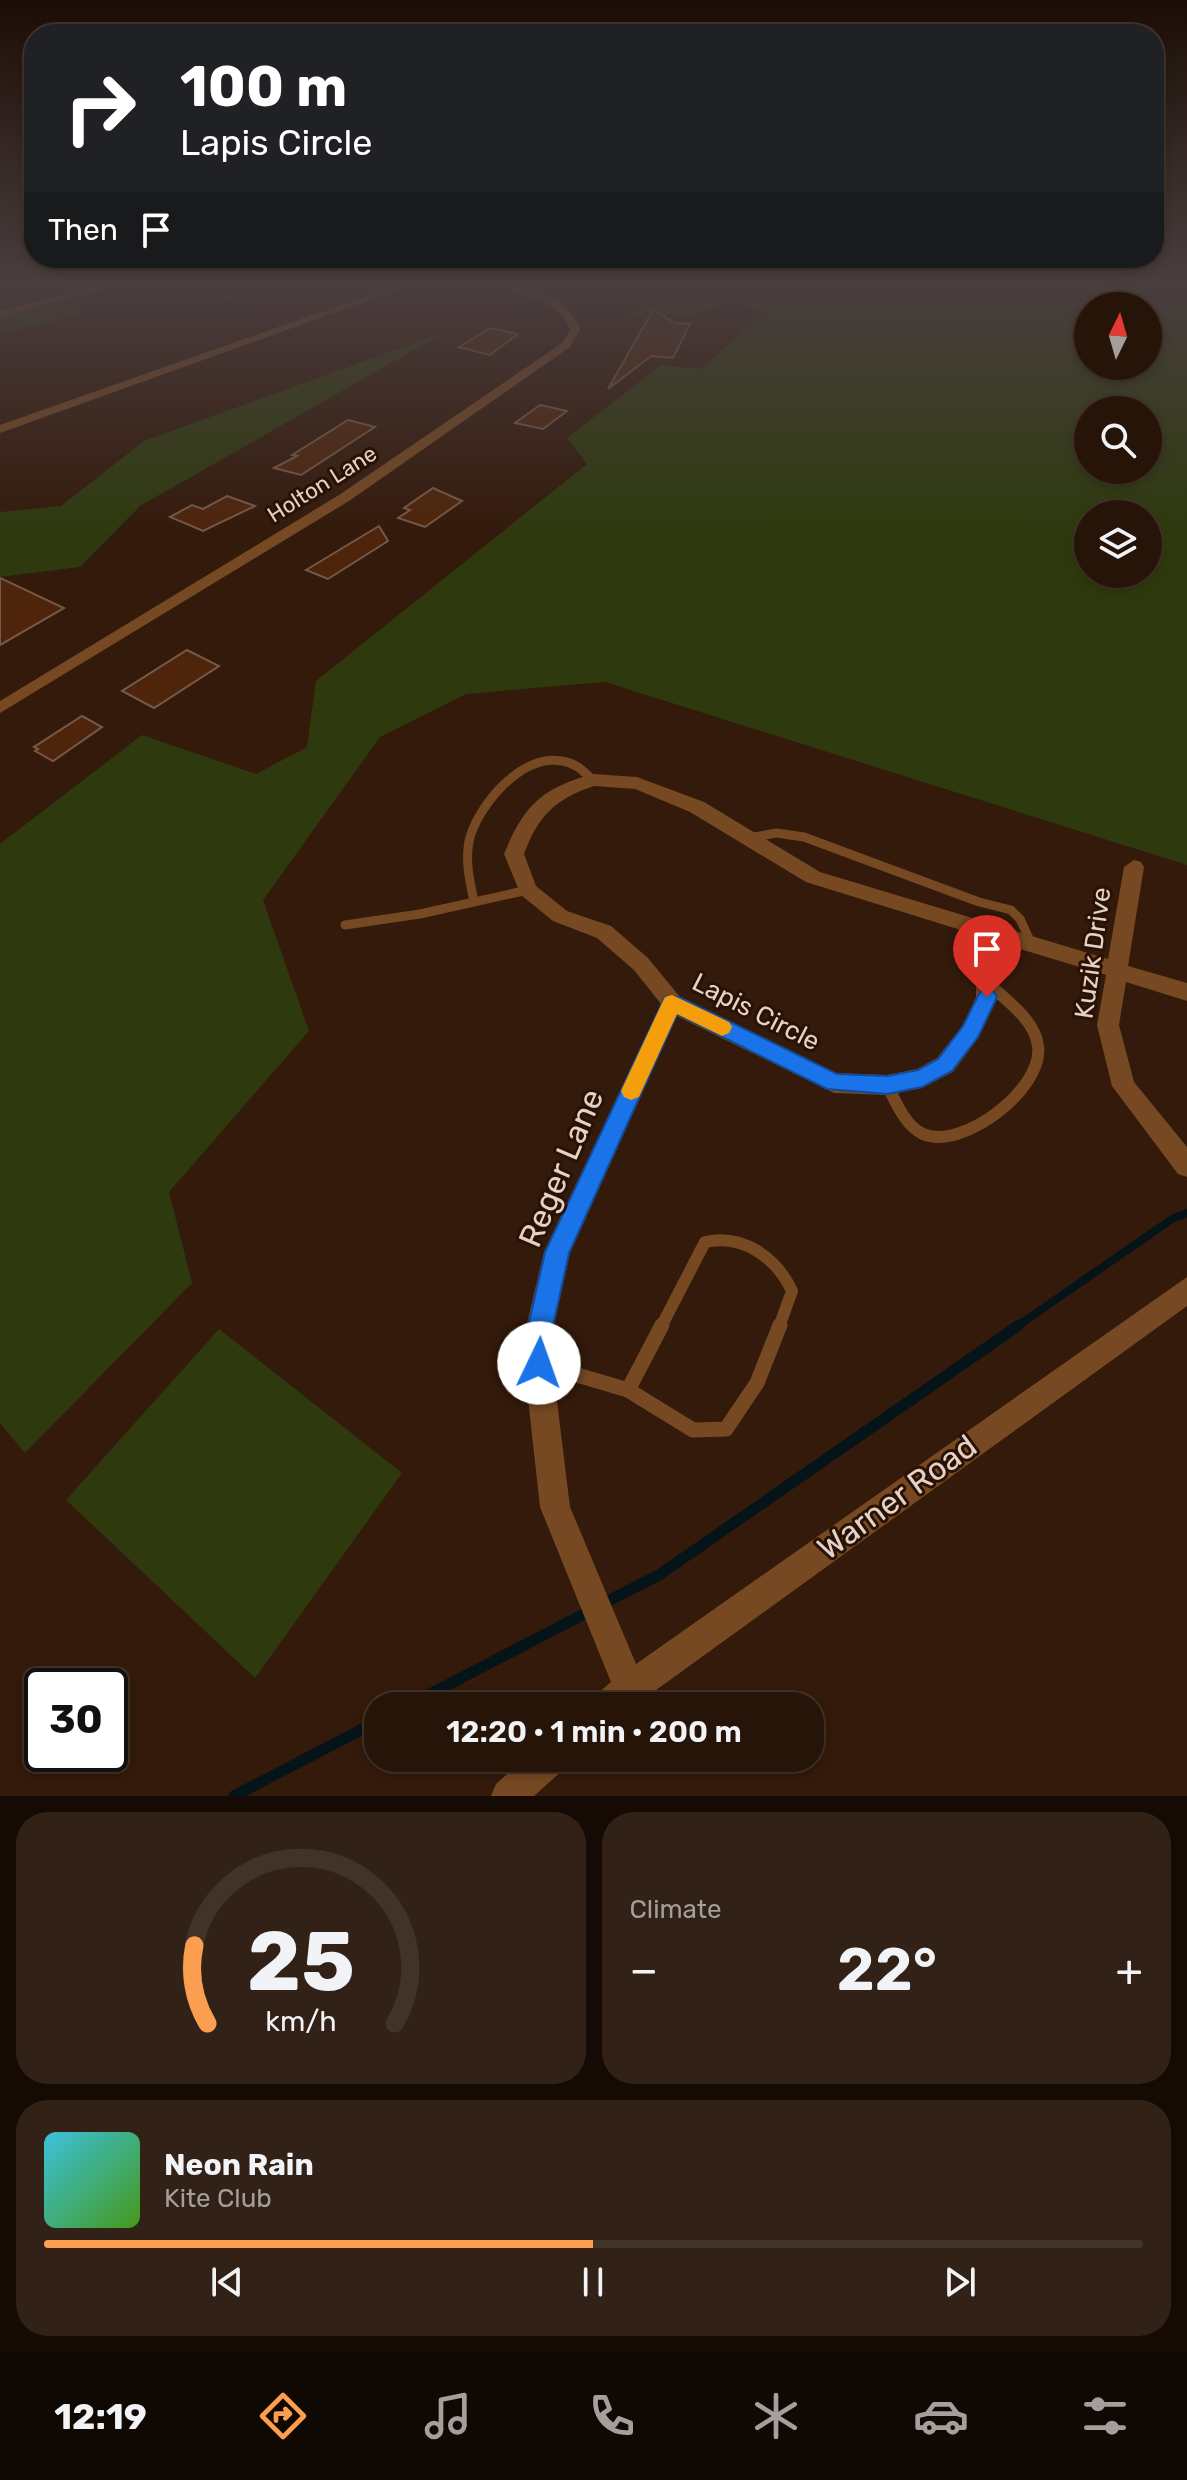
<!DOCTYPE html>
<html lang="en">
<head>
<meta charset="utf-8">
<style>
  body { margin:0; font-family:Rubik,sans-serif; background:#322116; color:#f1f3f6; height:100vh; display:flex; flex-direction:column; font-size:30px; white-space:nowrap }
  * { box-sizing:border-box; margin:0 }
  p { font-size:26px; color:#a49e9c }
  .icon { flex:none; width:44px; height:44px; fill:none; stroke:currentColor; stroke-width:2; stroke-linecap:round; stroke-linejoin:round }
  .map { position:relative; height:1796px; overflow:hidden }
  .sheet { display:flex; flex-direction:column; gap:16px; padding:16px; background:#150b04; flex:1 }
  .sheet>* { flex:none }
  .guide { position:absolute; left:24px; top:24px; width:1140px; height:244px; border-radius:32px; box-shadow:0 4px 12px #0003,0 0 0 2px #423329; background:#202124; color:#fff; overflow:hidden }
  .needle { width:52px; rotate:5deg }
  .controls { position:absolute; left:1074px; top:292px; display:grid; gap:16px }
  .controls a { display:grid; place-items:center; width:88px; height:88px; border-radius:50%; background:#261408; box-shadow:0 4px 12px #0003,0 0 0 2px #423329; font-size:40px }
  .speed { position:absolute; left:24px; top:1668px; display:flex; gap:16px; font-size:40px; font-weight:700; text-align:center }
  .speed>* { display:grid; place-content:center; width:104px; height:104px; border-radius:50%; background:#261408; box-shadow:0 4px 12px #0003,0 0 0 2px #423329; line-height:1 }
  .speed .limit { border:4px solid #111; border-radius:12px; background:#fff; color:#111 }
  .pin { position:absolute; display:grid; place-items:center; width:68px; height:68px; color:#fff; margin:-82px -34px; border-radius:50% 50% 50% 0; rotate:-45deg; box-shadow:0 0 8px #0007 }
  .pin .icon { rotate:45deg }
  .me { position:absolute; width:88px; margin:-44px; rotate:3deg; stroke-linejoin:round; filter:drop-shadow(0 0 6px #0008) }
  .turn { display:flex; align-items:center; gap:28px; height:168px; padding:0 24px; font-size:36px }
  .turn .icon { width:104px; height:104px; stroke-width:2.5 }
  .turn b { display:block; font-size:56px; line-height:68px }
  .then { display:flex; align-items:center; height:76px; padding:0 24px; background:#0003; gap:16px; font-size:30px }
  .big { font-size:60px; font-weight:600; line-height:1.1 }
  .sheet .widget { flex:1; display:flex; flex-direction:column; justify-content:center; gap:12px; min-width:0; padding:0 28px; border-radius:32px; background:#322116 }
  .sheet .dial { align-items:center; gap:0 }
  .dial svg { height:208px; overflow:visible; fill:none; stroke:#423329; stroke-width:7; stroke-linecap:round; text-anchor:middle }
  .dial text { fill:#f1f3f6; stroke:none }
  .song { display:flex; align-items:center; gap:24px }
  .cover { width:96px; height:96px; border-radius:12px; background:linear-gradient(135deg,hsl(190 70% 55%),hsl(100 70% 35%)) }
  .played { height:8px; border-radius:4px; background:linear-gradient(90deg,#fb9e50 50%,#423329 50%) }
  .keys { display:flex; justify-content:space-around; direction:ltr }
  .heat { display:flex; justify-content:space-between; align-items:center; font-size:44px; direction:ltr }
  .sheet .tiles { flex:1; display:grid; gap:16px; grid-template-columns:1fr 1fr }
  .widget:last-child { grid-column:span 2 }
  .trip { position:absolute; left:364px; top:1692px; width:460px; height:80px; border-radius:32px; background:#261408; box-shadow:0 4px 12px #0003,0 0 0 2px #423329; font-weight:600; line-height:80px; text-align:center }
  .tabs { display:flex; height:128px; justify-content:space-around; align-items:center; background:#0f0803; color:#a49e9c }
  .tabs .icon { width:56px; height:56px }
  .tabs .current { color:#fb9e50 }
  .tabs b { font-size:36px; color:#f1f3f6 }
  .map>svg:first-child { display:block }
</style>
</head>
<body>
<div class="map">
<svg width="1187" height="1796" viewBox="0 0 1187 1796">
  <rect width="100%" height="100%" fill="#331a0b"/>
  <g fill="#2e3a0e" fill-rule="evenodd">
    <path d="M243,282H294L206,306L182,296L190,287Z"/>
    <path d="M644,282H1187V865L605,682L466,694L380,737L263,900L309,1031L169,1192L192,1283L25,1453L0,1423V844L142,735L256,774L307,747L316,681L587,464L567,438L661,365L701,369L764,313L737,301L696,313L622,317L664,296L651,284ZM1088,306H1148V366H1088ZM1088,410H1148V470H1088ZM1088,514H1148V574H1088Z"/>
    <path d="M67,300L87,312L0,334V316Z"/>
    <path d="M447,331L140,506L80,567L0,577V512L61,506L144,441Z"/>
    <path d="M219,1329L402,1473L255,1678L66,1500Z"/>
  </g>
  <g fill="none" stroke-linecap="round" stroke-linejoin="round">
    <path stroke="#041418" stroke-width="8" d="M1016,1327L1172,1219L1187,1213"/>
    <g stroke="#041418" stroke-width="11">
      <path d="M604,1603L659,1575L1019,1325"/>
      <path d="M407,1706L590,1611"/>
      <path d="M234,1796L378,1721"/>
    </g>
  </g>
  <g fill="#4e250b" stroke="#765848" stroke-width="2">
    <path d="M653,310L675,323L690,324L673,358L651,356L608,389Z"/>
    <path d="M490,328L518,334L490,355L459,347Z"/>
    <path d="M540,405L567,411L543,429L515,423Z"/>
    <path d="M348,420L375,427L301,475L274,468L297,456L292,455Z"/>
    <path d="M433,488L462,501L425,527L398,518L410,510L404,508Z"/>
    <path d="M227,496L255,506L203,531L170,517L192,505L203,509Z"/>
    <path d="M379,526L388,541L328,579L306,570Z"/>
    <path d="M0,578L64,608L0,645Z"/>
    <path d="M187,650L219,666L154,708L122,691Z"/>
    <path d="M82,716L102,727L53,761L35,751L38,749L34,747Z"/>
  </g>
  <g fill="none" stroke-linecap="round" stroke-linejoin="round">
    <g stroke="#764922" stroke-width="9">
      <path d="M749,838L776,833L804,837L979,902L1011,910L1020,919L1032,945"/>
      <path d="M474,901C469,879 464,855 471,834C483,800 523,754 562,761C576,763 583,771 593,780"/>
      <path d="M345,925L420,914L528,890"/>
    </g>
    <g stroke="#764922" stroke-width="12">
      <path d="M887,1085C896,1102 905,1126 923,1134C962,1151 1044,1089 1038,1046C1035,1020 1007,1001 989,984"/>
      <path d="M661,1327L705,1242C743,1234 776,1257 792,1291L779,1327"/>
    </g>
    <g stroke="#764922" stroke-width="15">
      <path d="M540,1364L628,1390"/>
      <path d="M628,1390L693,1430L726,1429L757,1383L780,1325"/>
      <path d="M628,1390L662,1325"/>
    </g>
    <g fill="#764922" fill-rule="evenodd">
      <path d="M112,282H129L0,317V311Z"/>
      <path d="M406,282H420L0,433V425Z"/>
      <path d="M494,282C527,282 569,297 580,330L570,347L349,501L0,713V701L339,495L562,343L570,330C558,295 520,298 494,282Z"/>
      <path d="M593,774L637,777L704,802L820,872L1108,959L1124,867L1134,860L1141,862L1144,867L1128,966L1187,983V1001L1126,982L1119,1025L1134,1082L1187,1147V1177L1178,1174L1112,1086L1097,1025L1106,975L997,942L998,997L979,1037L953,1072L922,1088L887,1095L834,1093L677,1016L570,1253L550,1344L570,1507L636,1664L1187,1277V1306L634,1706H592L597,1694L611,1682L540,1507L522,1344L544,1252L661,1004L634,970L597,938L553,921L521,895L504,854C524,805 542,788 593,774ZM594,786L635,789L690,812L806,882L977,935L976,997L963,1025L937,1058L917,1069L887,1075L836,1073L680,997L648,958L611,926L567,911L536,886L524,854C538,816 555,799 594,786Z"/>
      <path d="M525,1758H568L563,1770L534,1796H491L496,1784Z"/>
    </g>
  </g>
  <linearGradient id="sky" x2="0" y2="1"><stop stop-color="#1c0e06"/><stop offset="0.53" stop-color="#4a3e3f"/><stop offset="1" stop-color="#4a3e3f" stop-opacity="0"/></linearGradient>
  <rect width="1187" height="533" fill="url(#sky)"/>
  <path fill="#1a73e8" stroke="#114b97" stroke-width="2" d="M987,989L994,992L997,997L978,1037L952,1071L922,1087L887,1094L827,1089L677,1014L569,1253L549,1344L551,1363L547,1372L539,1376L530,1372L524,1344L545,1252L665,997H679L837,1074L887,1076L918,1070L938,1059L963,1026L980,992Z"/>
  <path fill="#f59e0b" d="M672,995L729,1022L732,1027L729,1033L722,1036L677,1014L639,1097L631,1100L624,1097L621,1091L662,1003L665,997Z"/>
  <g text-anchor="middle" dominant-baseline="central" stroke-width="6" stroke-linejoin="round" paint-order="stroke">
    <g font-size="22" fill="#e4d2c9" stroke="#291103">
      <text transform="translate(322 484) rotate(-32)">Holton Lane</text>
    </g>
    <g font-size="26" fill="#e4d2c9" stroke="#291103">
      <text transform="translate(1093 953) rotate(-82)">Kuzik Drive</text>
      <text transform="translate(756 1012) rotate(27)">Lapis Circle</text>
    </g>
    <g font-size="32" fill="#e4d2c9" stroke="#291103">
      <text transform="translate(561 1168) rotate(-67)">Reger Lane</text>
      <text transform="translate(897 1497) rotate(-36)">Warner Road</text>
    </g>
  </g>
</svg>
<div class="controls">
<a><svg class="needle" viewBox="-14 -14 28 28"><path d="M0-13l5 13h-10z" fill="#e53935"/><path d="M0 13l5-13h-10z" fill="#a49e9c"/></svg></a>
<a><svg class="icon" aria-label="search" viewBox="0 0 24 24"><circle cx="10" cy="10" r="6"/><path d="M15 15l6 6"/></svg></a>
<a><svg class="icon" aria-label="layers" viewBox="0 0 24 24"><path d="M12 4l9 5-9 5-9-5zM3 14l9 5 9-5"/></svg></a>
</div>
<div class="speed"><div class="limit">30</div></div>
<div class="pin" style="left:987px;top:997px;background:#d93025"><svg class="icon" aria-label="arrive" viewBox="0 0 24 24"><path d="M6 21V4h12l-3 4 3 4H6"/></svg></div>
<svg class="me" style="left:539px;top:1363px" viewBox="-20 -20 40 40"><circle r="19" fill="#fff"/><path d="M0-13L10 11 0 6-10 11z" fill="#1a73e8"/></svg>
<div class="trip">12:20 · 1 min · 200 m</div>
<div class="guide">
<div class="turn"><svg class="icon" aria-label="right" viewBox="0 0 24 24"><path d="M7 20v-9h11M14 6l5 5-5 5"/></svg><div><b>100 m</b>Lapis Circle</div></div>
<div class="then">Then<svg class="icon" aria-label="arrive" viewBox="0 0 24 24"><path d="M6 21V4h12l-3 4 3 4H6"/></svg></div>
</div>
</div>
<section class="sheet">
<div class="tiles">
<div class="widget dial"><svg viewBox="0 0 100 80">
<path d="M14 69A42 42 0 1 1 86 69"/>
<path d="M14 69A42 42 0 0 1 9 39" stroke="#fb9e50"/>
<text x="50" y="56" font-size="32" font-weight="700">25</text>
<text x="50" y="72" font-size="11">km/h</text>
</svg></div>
<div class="widget"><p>Climate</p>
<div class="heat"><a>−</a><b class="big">22°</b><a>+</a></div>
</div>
<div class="widget">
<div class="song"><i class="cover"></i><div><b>Neon Rain</b><p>Kite Club</p></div></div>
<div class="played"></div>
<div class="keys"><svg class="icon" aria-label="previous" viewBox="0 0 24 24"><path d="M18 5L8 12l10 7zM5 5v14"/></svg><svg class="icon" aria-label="pause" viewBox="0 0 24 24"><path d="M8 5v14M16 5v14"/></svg><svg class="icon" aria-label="next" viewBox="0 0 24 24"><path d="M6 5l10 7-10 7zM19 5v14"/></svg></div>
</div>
</div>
</section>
<nav class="tabs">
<b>12:19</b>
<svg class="icon current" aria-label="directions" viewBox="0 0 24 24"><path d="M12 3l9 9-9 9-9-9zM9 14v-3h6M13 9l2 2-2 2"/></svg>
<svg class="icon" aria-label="music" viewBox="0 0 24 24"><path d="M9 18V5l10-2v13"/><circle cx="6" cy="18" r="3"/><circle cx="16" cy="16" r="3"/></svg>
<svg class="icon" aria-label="phone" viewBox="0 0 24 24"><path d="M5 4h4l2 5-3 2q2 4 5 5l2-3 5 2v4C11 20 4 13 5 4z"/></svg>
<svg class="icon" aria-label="climate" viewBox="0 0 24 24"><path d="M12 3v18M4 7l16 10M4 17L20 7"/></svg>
<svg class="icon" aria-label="car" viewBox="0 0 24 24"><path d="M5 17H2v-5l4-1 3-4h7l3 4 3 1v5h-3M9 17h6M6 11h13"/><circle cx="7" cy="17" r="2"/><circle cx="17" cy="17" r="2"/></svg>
<svg class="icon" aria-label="filters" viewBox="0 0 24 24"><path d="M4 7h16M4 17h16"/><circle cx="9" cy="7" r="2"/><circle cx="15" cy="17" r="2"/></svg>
</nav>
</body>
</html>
